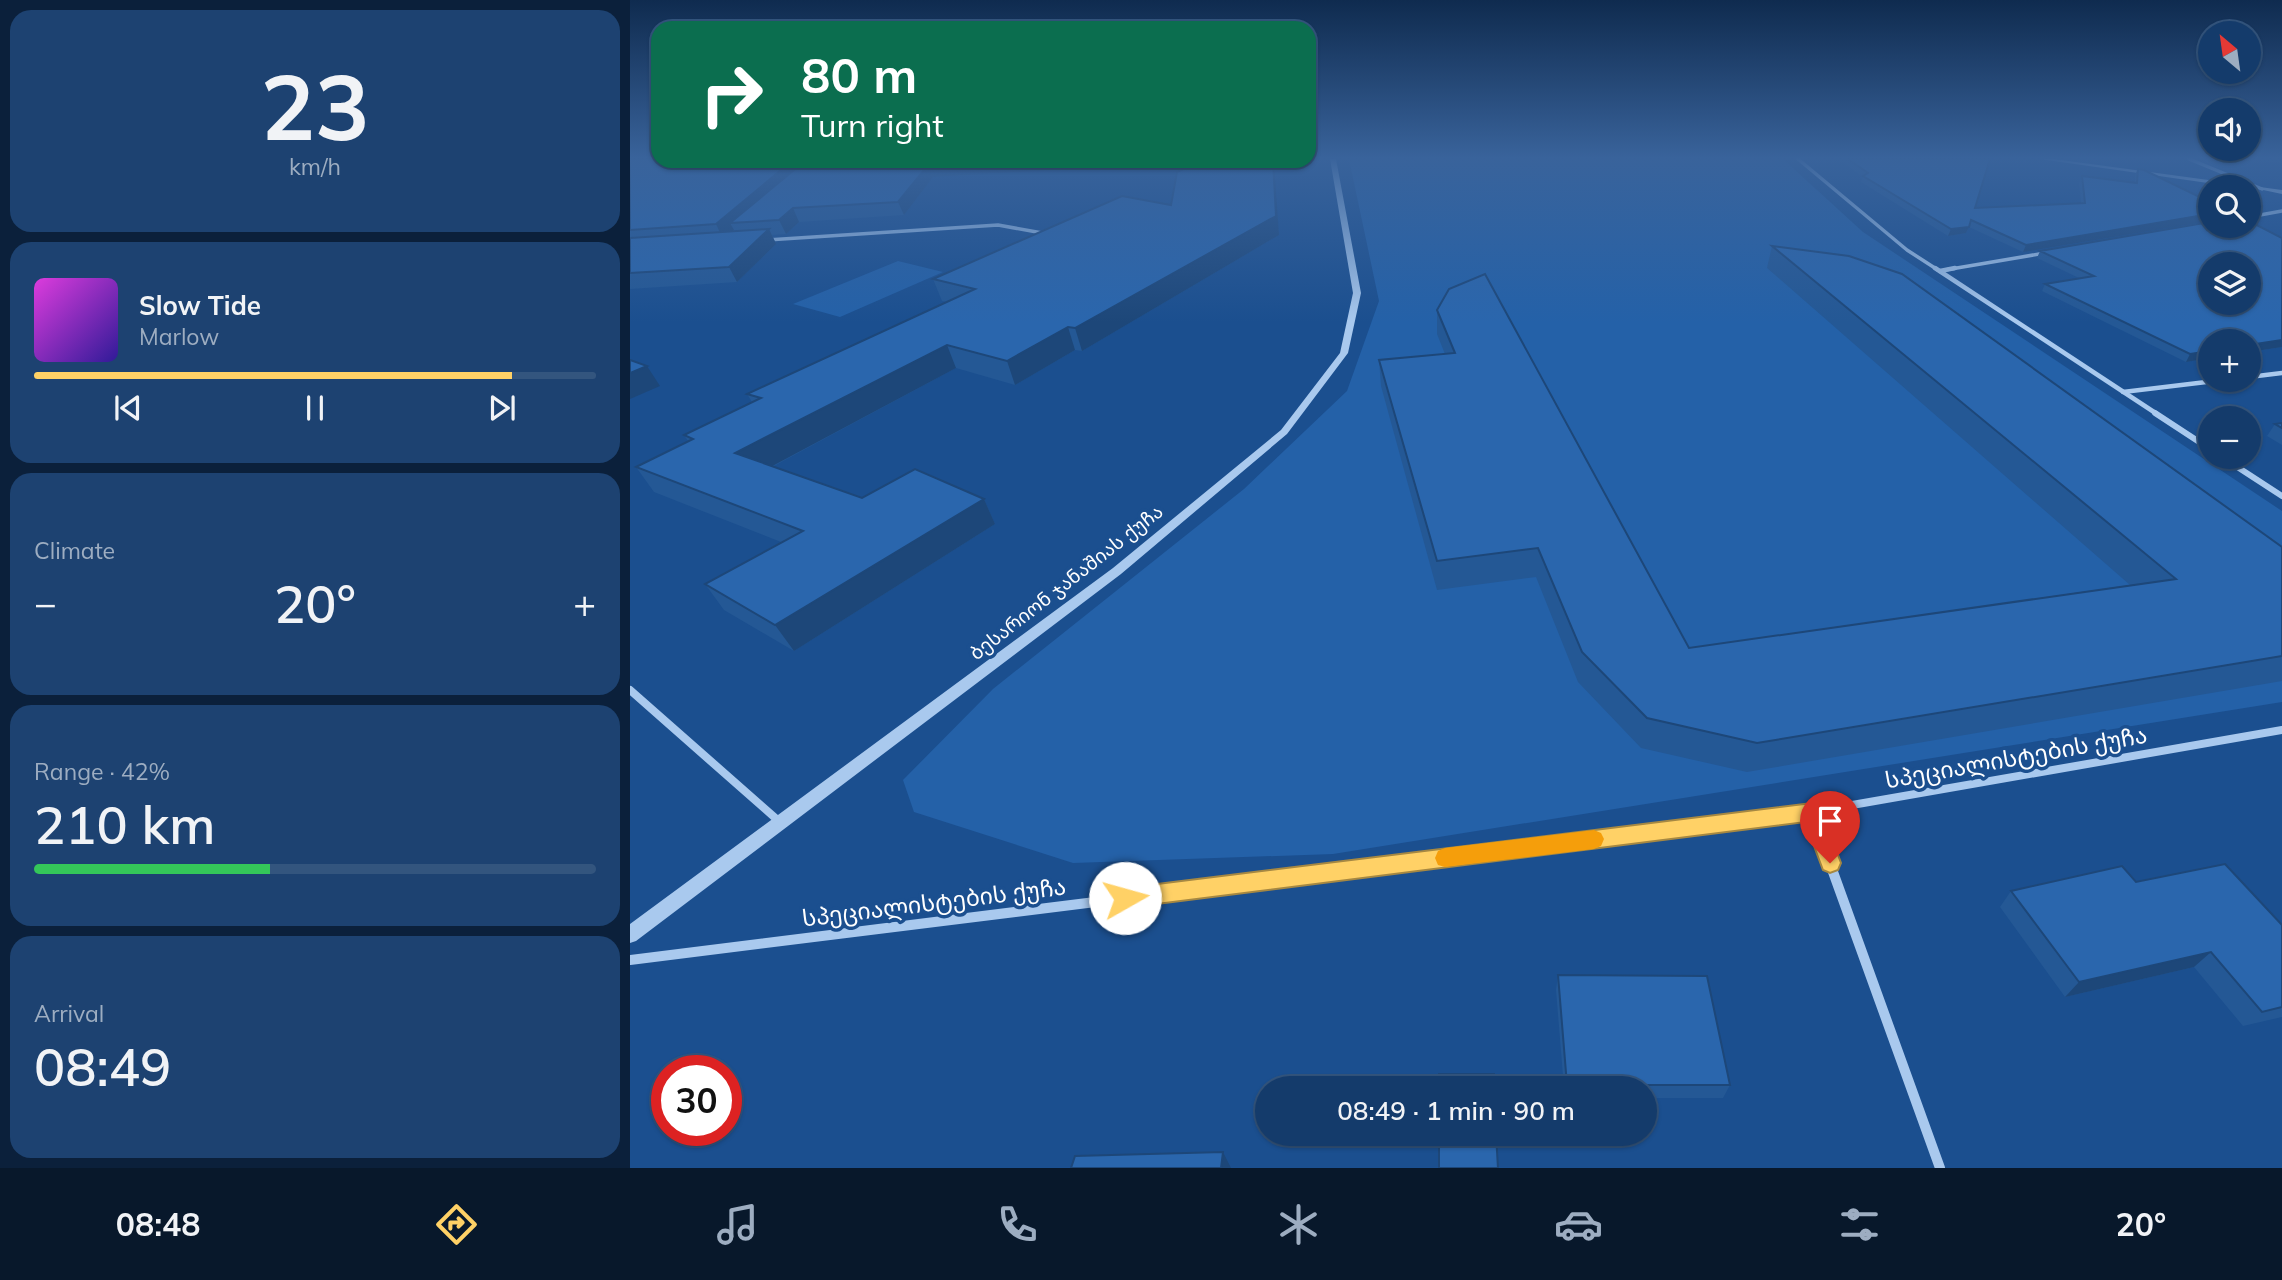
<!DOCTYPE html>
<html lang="en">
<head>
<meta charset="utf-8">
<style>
  body { margin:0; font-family:Mulish,"Noto Sans Georgian",sans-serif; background:#1d4271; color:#f1f3f6; height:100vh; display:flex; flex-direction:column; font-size:26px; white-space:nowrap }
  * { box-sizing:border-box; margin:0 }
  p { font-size:23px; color:#9dadc1 }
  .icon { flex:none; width:38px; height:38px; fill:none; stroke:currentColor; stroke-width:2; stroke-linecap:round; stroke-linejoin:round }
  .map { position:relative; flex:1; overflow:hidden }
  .sheet { display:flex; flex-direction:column; gap:10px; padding:10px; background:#0b203b; width:630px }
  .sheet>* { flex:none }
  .guide { position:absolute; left:21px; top:21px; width:665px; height:147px; border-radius:21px; box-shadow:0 2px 5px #0004,0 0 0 2px #33557e; background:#0b6e4f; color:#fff; overflow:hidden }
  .needle { width:46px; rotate:331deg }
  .fabs { position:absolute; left:1568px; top:21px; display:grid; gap:14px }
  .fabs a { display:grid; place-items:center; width:63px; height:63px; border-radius:50%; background:#143b6b; box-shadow:0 2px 5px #0004,0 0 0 2px #33557e; font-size:35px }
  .speed { position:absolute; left:21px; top:1055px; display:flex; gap:14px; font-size:35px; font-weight:700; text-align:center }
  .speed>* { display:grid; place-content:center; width:91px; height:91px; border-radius:50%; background:#143b6b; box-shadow:0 2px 5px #0004,0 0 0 2px #33557e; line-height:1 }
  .speed .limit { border:10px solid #d22; background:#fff; color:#111 }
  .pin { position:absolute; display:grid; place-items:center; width:60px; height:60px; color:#fff; margin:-72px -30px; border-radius:50% 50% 50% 0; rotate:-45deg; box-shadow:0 0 7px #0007 }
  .pin .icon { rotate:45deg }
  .me { position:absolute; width:77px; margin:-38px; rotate:83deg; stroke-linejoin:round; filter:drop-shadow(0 0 5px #0008) }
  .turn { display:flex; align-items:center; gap:24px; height:147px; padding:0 35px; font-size:32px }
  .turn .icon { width:91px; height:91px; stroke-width:2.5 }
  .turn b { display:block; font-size:49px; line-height:60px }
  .big { font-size:52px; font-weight:600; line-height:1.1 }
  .sheet .widget { flex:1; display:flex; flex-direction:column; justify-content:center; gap:10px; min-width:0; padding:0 24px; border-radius:21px; background:#1d4271 }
  .sheet .dial { align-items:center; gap:0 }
  .dial b { font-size:91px; line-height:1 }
  .song { display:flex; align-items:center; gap:21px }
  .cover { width:84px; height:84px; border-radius:10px; background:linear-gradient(135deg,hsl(300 70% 55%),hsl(250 70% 35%)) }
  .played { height:7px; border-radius:4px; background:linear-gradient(90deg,#ffd166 85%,#33557e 85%) }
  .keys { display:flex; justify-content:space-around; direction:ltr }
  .heat { display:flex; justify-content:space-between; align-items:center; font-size:38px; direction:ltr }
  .charge { height:10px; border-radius:5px; background:linear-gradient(90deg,#34c759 42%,#33557e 0) }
  .trip { position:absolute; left:625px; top:1076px; width:402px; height:70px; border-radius:35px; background:#143b6b; box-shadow:0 2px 5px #0004,0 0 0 2px #33557e; font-weight:600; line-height:70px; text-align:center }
  .menu { display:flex; height:112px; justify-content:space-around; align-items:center; background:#08182b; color:#9dadc1 }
  .menu .icon { width:49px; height:49px }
  .menu .on { color:#ffd166 }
  .menu b { font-size:32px; color:#f1f3f6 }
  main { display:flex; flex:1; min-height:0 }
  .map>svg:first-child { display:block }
</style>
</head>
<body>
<main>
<section class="sheet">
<div class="widget dial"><b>23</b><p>km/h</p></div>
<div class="widget">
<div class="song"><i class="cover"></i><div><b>Slow Tide</b><p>Marlow</p></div></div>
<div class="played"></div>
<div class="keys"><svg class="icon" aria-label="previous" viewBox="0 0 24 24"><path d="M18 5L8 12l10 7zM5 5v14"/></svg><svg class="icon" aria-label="pause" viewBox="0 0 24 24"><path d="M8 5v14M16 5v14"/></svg><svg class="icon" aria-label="next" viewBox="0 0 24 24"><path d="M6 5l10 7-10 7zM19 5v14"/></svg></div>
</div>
<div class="widget"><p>Climate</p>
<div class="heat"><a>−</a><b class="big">20°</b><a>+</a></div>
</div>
<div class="widget"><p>Range · 42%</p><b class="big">210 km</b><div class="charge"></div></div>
<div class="widget"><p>Arrival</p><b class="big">08:49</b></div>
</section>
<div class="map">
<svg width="1652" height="1168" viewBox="0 0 1652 1168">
  <rect width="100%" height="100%" fill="#1b4f8f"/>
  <g fill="#2461a8">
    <path d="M719,159H1153L1233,232L1652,511V702L703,854L443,863L284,812L273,780L363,689L614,489L717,391L749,301Z"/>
    <path d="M268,261L313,272L210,317L163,304Z"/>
  </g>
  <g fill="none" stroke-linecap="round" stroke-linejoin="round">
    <g stroke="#a9c9ee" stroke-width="3.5">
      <path d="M1168,159L1277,250L1308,270"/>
      <path d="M1559,159L1632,189"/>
      <path d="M1619,217L1652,211"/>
      <path d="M137,240L368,225L418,234"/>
      <path d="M1315,270L1415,253"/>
    </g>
    <g stroke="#a9c9ee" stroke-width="4.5">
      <path d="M1305,268L1527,414"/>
      <path d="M1310,271L1325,268"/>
      <path d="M1619,377L1652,373"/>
      <path d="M1493,392L1593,380"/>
    </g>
    <g stroke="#a9c9ee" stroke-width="6">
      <path d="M1525,413L1580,449"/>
      <path d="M1592,457L1652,496"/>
    </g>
    <g stroke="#a9c9ee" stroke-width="8">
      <path d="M0,690L151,823"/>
      <path d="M1182,812L1195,848"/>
      <path d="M892,848L1182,812L1652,730"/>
    </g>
    <g stroke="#a9c9ee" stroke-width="10">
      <path d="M1194,847L1310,1168"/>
      <path d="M0,960L906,847"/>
    </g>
    <g fill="#a9c9ee" fill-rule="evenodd">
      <path d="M700,159H706L731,293L718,353L657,434L491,574L6,941L0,943V924L483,568L651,430L710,353L723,293Z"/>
      <path d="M1410,159H1424L1652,190V194L1619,187H1606Z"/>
    </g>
  </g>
  <g fill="#245895">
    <path d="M0,159L28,161H429L425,170L303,177L274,215L169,222L156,234L142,235L146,244L107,282L0,289Z"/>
    <path d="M1208,159H1360L1345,208L1451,203L1449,183L1452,176L1505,183V175L1508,169L1580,202L1393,252L1339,227L1336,233L1318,236L1231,182L1233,177Z"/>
    <path d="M1614,159H1652L1650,163Z"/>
    <path d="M571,161H643L649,235L452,351L445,350L385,385L326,368L142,467L232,498L354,499L365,524L164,651L94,610L75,584L151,542L24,492L6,467L58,441L54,435L122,402L117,394L317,302L312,301L303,279L541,205Z"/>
    <path d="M1142,246L1652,547V681L1117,772L1011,748L948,682L906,577L807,590L751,386L749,360L815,354L807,334V310L1059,648L1500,585L1137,268Z"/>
    <path d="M1410,251L1652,347L1619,352V341H1580V358L1556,362L1412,291L1415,284L1449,278L1407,258Z"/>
    <path d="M1652,423V445L1637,436L1645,424Z"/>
    <path d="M1506,882L1652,925V1017L1613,1026L1564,967L1435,997L1370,907L1381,891Z"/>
    <path d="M928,975L1100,1085L1093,1098H1015V1088H934L926,990Z"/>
  </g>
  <g fill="#1d4779">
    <path d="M162,161H183L100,223L104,230L93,239L86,224Z"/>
    <path d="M354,161H429L425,170L303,177L274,215L268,202L299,164Z"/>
    <path d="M643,161L645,177L649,235L452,351L445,328Z"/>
    <path d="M163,208L169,222L156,234L149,220Z"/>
    <path d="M1580,214V221L1393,252L1396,245Z"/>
    <path d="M1339,227L1336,233L1318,236L1321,229Z"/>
    <path d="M139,229L146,244L107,282L99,267Z"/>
    <path d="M438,327L445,350L385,385L377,361Z"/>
    <path d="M1652,340V347L1619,352V345Z"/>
    <path d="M317,345L326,368L120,478L105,453Z"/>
    <path d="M1580,351V358L1556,362L1560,354Z"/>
    <path d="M17,366L30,386L0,399V373Z"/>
    <path d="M354,499L365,524L164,651L145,625Z"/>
    <path d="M1581,952L1564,967L1435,997L1449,982Z"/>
    <path d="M593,1152L601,1168H591Z"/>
  </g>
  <g fill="#2a66ad" stroke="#1d4779" stroke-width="2" fill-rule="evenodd">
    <path d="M0,159H28V161H162L86,224L0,230Z"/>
    <path d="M1218,159H1360L1345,208L1455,203L1452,176L1507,183L1508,169L1514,170L1580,202V214L1396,245L1341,220L1339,227L1321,229L1233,176L1238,173Z"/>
    <path d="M175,161H354L299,164L268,202L163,208L149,220L100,223Z"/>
    <path d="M571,161H605V162L643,161L646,216L445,328L438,327L377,361L317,345L105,453L232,498L285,469L354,499L145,625L75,584L173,531L6,467L63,439L54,435L131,398L117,394L345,289L303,279L492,196L541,205L547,172Z"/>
    <path d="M1619,221L1652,238V340L1619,345V341H1580V351L1560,354L1415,284L1464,276L1410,251L1580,222V226H1619ZM1580,264H1619V303H1580Z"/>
    <path d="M139,229L99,267L0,273V238Z"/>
    <path d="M1142,246L1219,256L1272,274L1652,547V656L1127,743L1017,718L952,652L908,548L807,561L749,360L825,353L807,310L819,289L855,274L1059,648L1546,579Z"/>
    <path d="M0,360L17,366L0,373Z"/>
    <path d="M1652,423V428L1645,424Z"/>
    <path d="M1595,864L1652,925V1007L1632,1012L1581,952L1449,982L1381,891L1492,866L1506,882Z"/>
    <path d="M928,975L1077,976L1100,1085H937Z"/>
    <rect x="809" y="1074" width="55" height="14"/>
    <path d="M809,1134H866L868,1168H809Z"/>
    <path d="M593,1152L591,1168H441L445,1156Z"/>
  </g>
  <linearGradient id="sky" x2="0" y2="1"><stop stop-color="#0f2b4f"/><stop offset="0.49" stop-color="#39639b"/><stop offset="1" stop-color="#39639b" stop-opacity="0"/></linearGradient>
  <rect width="1652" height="322" fill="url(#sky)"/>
  <path fill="#ffd166" stroke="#a68842" stroke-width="2" d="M1182,803L1189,806L1192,812L1211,863L1208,870L1200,873L1193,870L1175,822L495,908L487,905L484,898L487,891L495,888Z"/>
  <path fill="#f59e0b" d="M964,830L971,833L974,839L971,846L964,849L815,867L808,865L805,858L808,851L815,848Z"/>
  <g text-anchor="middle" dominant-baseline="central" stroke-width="7" stroke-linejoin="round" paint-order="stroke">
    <g font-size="19" fill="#fff" stroke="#1b4f8f">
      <text transform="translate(436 582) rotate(-38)">ბესარიონ ჯანაშიას ქუჩა</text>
    </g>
    <g font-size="23" fill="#fff" stroke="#1b4f8f">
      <text transform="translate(1386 757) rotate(-10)">სპეციალისტების ქუჩა</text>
      <text transform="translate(304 902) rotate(-7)">სპეციალისტების ქუჩა</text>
    </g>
  </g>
</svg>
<div class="fabs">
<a><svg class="needle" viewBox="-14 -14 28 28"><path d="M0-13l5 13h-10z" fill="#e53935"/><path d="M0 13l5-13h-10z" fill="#9dadc1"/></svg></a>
<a><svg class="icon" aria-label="sound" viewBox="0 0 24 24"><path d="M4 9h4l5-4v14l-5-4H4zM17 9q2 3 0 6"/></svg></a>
<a><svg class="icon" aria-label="search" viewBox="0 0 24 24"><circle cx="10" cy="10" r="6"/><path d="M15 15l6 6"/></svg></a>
<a><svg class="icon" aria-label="layers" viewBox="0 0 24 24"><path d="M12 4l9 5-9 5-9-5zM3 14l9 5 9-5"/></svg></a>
<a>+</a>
<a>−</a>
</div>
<div class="speed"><div class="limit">30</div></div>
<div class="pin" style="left:1200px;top:863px;background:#d93025"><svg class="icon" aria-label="arrive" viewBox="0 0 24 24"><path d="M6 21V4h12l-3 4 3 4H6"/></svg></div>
<svg class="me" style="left:495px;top:898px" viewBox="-20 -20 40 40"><circle r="19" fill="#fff"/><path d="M0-13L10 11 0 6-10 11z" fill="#ffd166"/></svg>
<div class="trip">08:49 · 1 min · 90 m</div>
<div class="guide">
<div class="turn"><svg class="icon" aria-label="right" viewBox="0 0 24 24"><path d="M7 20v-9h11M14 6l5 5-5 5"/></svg><div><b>80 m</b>Turn right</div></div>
</div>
</div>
</main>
<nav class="menu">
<b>08:48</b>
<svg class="icon on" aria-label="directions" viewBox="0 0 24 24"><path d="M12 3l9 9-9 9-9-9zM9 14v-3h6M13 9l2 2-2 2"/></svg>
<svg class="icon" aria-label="music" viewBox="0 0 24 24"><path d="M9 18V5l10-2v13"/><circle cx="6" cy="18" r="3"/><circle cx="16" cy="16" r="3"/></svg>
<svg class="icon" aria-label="phone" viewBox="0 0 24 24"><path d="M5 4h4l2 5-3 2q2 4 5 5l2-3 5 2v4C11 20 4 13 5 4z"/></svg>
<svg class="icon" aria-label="climate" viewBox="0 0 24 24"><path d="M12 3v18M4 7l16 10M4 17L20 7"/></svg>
<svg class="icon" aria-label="car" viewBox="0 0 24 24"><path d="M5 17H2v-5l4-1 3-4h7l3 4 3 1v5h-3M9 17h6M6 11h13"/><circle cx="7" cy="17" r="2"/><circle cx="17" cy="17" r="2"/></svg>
<svg class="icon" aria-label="filters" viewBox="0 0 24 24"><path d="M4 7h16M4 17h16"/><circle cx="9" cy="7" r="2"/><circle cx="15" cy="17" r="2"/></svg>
<b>20°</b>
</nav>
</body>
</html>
